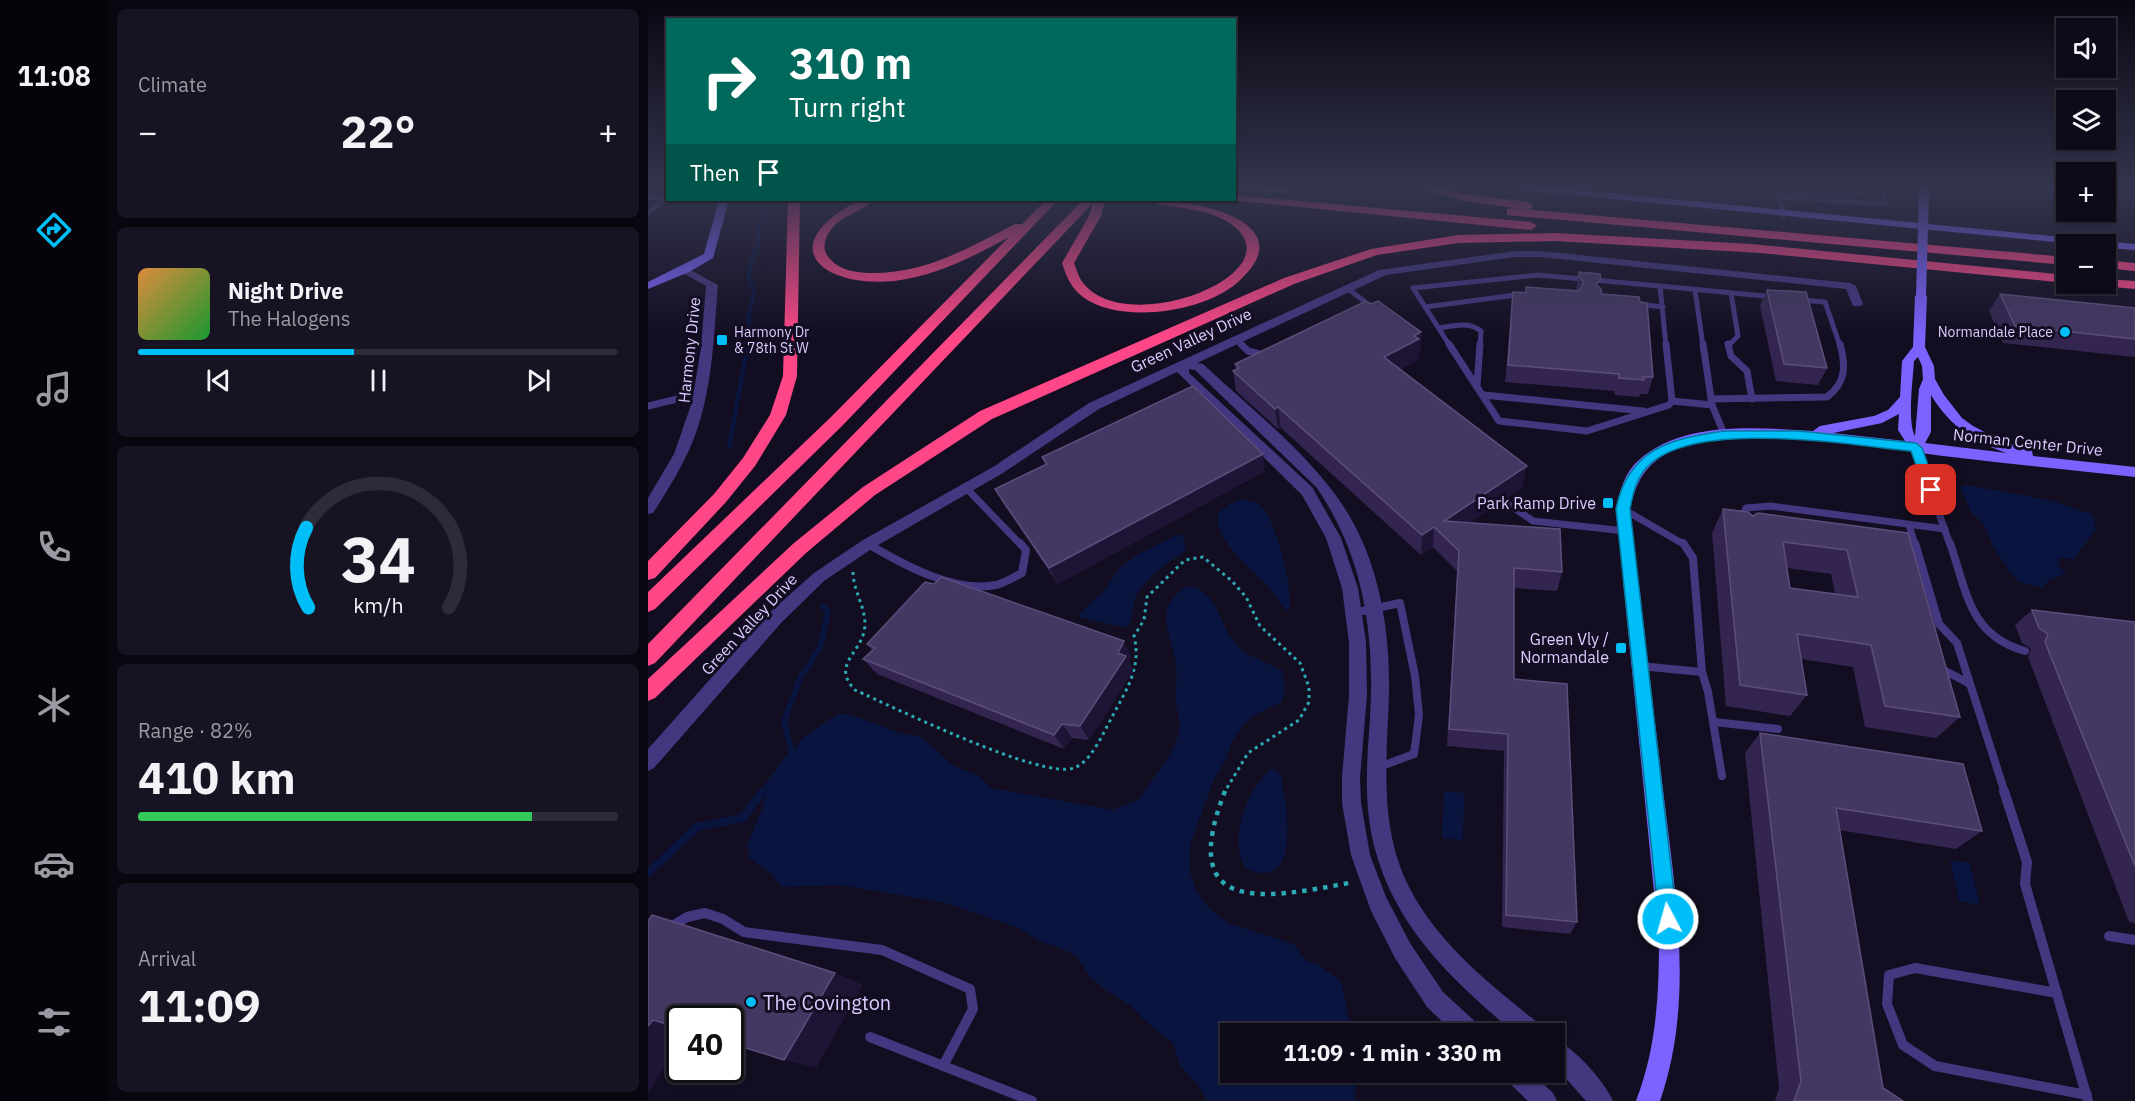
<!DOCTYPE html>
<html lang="en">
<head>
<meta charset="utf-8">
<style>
  body { margin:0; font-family:"IBM Plex Sans",sans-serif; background:#171322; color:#f1f3f6; height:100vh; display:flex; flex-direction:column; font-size:22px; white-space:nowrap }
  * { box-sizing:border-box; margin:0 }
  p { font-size:20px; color:#9b9aa2 }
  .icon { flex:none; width:33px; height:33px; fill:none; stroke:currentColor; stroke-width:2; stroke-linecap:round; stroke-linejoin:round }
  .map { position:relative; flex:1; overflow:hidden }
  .sheet { display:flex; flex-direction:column; gap:9px; padding:9px; background:#08060e; width:540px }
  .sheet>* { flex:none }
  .banner { position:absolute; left:18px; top:18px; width:570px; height:183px; border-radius:0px; box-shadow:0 2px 4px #0004,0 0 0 2px #2e2b38; background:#00695c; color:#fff; overflow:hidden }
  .controls { position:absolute; left:1408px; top:18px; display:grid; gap:12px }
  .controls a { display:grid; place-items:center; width:60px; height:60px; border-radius:0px; background:#0e0a19; box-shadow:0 2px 4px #0004,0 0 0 2px #2e2b38; font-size:30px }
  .speed { position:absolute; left:18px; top:1005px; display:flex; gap:12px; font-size:30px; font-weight:700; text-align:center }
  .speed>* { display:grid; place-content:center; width:78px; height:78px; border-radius:50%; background:#0e0a19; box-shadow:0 2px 4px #0004,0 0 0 2px #2e2b38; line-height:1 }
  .speed .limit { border:3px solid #111; border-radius:9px; background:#fff; color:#111 }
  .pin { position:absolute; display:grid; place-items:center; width:51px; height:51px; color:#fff; margin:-26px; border-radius:12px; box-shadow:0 3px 9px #0006 }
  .me { position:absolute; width:66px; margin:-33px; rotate:354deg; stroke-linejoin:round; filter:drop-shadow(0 0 4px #0008) }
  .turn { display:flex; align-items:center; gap:21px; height:126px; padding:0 24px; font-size:27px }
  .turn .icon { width:78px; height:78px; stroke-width:2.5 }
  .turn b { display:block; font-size:42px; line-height:51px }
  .then { display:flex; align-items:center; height:57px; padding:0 24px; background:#0003; gap:12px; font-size:22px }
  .big { font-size:45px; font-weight:700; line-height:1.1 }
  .sheet .card { flex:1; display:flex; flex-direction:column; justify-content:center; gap:9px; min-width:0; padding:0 21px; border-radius:9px; background:#171322 }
  .sheet .dial { align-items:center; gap:0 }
  .dial svg { height:156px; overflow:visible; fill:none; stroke:#2e2b38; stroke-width:7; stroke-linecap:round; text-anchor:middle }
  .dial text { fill:#f1f3f6; stroke:none }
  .song { display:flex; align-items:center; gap:18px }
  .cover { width:72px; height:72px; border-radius:9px; background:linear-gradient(135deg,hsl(30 70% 55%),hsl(130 70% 35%)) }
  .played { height:6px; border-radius:3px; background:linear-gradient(90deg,#00bef7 45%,#2e2b38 45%) }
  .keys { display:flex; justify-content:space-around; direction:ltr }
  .heat { display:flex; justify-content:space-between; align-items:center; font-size:33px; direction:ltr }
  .charge { height:9px; border-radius:4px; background:linear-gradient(90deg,#34c759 82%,#2e2b38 0) }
  .trip { position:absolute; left:572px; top:1023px; width:345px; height:60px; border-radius:0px; background:#0e0a19; box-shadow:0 2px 4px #0004,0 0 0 2px #2e2b38; font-weight:700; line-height:60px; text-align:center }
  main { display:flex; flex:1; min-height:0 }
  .dock { display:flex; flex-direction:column; width:108px; justify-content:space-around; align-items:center; background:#06040a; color:#9b9aa2 }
  .dock .icon { width:42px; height:42px }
  .dock .active { color:#00bef7 }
  .dock b { font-size:27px; color:#f1f3f6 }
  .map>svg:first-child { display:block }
</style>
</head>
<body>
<main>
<nav class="dock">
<b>11:08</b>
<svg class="icon active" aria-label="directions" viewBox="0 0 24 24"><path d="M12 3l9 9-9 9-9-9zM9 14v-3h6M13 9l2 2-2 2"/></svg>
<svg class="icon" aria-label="music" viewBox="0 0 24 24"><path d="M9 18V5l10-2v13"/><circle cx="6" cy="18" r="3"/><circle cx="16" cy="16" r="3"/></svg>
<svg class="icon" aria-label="phone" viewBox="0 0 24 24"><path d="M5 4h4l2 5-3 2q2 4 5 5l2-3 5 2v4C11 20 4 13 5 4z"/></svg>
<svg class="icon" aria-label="climate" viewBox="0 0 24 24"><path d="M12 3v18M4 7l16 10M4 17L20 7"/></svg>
<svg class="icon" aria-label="car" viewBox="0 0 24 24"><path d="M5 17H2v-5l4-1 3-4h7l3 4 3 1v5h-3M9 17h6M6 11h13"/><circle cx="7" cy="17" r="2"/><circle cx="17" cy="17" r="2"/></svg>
<svg class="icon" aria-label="filters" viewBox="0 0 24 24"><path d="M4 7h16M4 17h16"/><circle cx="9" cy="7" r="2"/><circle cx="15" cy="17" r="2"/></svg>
</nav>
<section class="sheet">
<div class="card"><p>Climate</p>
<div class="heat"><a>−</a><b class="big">22°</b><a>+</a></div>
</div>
<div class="card">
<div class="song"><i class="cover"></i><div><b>Night Drive</b><p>The Halogens</p></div></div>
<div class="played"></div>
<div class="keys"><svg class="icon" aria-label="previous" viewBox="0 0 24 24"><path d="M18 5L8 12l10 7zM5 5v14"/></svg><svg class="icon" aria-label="pause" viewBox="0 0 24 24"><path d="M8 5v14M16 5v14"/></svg><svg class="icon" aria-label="next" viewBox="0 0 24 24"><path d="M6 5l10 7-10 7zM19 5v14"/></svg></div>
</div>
<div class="card dial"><svg viewBox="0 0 100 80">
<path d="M14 69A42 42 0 1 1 86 69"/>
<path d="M14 69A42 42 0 0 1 13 28" stroke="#00bef7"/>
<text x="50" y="56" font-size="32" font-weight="700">34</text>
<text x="50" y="72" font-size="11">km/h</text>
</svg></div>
<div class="card"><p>Range · 82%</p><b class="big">410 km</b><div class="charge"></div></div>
<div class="card"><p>Arrival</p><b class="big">11:09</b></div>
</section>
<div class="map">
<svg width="1487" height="1101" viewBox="0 0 1487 1101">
  <rect width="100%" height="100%" fill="#130d21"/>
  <g fill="#09153e">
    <path d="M1319,485L1406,501L1445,515L1448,529L1426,559L1411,558V566L1419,573L1400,581L1395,588L1371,582L1363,574L1345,546L1335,523L1323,512L1312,487Z"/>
    <path d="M591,500C599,500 607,501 613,506C628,520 646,591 641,610H637C632,604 629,597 624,591C610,574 566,542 570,517C571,508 584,504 591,500Z"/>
    <path d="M531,534C537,535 539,547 536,552C520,562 491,582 486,602C484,612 486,620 478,628L432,617L431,614L457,590L471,568L489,555Z"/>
    <path d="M540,586C573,590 570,630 593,649C602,657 623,664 635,671L637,691L634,702L605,716L593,728L583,744L578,760L566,779L542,845V872L548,891L562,909L580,923L646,944L657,960L671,965L693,981L704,1033L582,1034V1072L711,1073L706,1101H559L552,1088L533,1067L524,1042L497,1021L483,1006L460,992L442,977L429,957L413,948L391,941L371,928L298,903L192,885L134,887L123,874L102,859L99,846L114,809L117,795L153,739L189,714H201L252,733L273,737L306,766L330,775L343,788L465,810L492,799C505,774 527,757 532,727C533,720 529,712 528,704C527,690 530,677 528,663C521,631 505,606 540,586Z"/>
    <path d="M623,769L629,770L633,776C639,807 654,893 598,869C579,839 598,791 623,769Z"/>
    <path d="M796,791L816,793L815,840L794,838Z"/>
    <path d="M1302,860L1322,863L1332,905L1311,901Z"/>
  </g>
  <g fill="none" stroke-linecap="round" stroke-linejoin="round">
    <path stroke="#09153e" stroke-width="4" d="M102,346L104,340L100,318L106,294L100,272L110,243V229L120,204L118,200"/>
    <path stroke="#09153e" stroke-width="4.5" d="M81,447L98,354L102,344"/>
    <path stroke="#09153e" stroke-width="6" d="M114,793L144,753L136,722L152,678L172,648L180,612L175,606"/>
    <path stroke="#09153e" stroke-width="8" d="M0,873L49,827L95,818L115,791"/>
    <path stroke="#2caab3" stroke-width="3" stroke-dasharray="3 4" stroke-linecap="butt" d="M205,572C205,592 221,612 216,632C210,655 184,666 207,690C243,706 394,780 426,768C444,761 455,733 464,717C478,690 494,668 486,636L496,620L499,597L537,560L555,557L584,581L598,597L612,626L652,663L661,687V702L651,720L600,753L576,793"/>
    <path stroke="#2caab3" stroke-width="4.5" stroke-dasharray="4.5 6" stroke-linecap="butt" d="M577,791C528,916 615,899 701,883"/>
    <g stroke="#433780" stroke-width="5">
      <path d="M1129,185L1136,216"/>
      <path d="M0,197L18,198L0,213"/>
      <path d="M1132,197L1236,204L1238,201L1232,185"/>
      <path d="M1012,286L1127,297"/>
      <path d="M1012,286L1018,346"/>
      <path d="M699,288L716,301L717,304L712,308"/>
      <path d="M1047,290L1055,346"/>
      <path d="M1151,300L1177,302L1192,346"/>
      <path d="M989,304L1015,307"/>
      <path d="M777,307L875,294"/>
      <path d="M791,328C806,326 820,321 833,331L832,346"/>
      <path d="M587,339L594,346"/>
      <path d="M802,346L765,288L890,275L1012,286"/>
      <path d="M1080,346L1090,336L1083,293"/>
    </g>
    <g stroke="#433780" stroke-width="7">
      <path d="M593,344L600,351L615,355"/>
      <path d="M801,344L851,421L939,431L1021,405L1024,401L1018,344"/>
      <path d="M1055,344L1064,405L1077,436"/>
      <path d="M1080,344L1083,356L1099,371L1104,399"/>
      <path d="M829,386L832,344"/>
      <path d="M836,395L995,411"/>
      <path d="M1063,399L1179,397C1198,383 1198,366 1192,344"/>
      <path d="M1024,401L1064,405"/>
      <path d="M0,406L54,393"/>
      <path d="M1268,448L1302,545"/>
      <path d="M319,489L373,545"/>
      <path d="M859,503L885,521L977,531"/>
      <path d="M975,509L1037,545"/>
      <path d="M1094,518L1098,508L1123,506L1297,529"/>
      <path d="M1261,525L1267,545"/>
    </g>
    <g stroke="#433780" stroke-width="8">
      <path d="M1267,543L1291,624L1309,643L1357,793"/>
      <path d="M1302,543C1319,592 1321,635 1377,651"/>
      <path d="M220,544C256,565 306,593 348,585C357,583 366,577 374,573L378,550L372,543"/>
      <path d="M706,613L752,603L767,676L771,715L766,754L731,767"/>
      <path d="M992,666L1054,672L1045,558L1035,543"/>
      <path d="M1292,668L1322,684"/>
      <path d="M1054,672L1060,692L1074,776"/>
      <path d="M1066,722L1130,729"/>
    </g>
    <g stroke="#433780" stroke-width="10">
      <path d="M1356,791L1379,862L1377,884L1440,1101"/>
      <path d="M21,928L39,917L57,913L75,919L96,932L234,950L322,989L325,1009L295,1066"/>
      <path d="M1461,936L1487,940"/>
      <path d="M1409,993L1267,968L1241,975L1239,1004L1255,1045L1287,1066L1439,1095"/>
      <path d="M222,1037L384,1101"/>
    </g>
    <g fill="#433780" fill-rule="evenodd">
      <path d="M867,251H893L1202,283L1208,286L1215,304L1213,306H1205L1198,289L893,257H867L738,275L549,363L555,364C607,413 678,466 709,530C734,580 742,638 741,693C739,761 730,827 762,889C792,946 845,987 894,1026L897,1034H868C807,983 748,929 727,849C715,806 719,761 722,718C727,635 716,557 669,488L547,370L541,369V373L664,487L693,538L710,588L718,642L719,695L712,777L713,803L722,855L738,897L762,943L795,992L832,1026L835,1034H807L779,1007L747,958L723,911L703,855L694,803V777L701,695V642L694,588L678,538L654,495L529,372L451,409L355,473L225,548L176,581L133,623L6,768L0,771V749L121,613L166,573L215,540L345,467L441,403L731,270Z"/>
      <path d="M37,267L70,285C66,333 65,381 50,427C40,458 23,485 5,513L0,514V498L26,454L44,402L53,348L58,286L33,272V268Z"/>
      <path d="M906,1039C926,1047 956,1081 965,1101H938L906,1065Z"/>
      <path d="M855,1072H883L905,1093L909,1101H880L858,1080Z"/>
    </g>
    <g fill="#7b63ff" fill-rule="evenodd">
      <path d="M847,185H880L1487,244V250L1458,248V244H1427L852,188Z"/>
      <path d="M71,200H81L65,258L41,272L0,289V282L56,254Z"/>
      <path d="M1273,293L1279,296L1277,347L1286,366L1287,379L1296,395L1314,418L1325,426L1350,439L1384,451L1385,456L1487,467V477C1413,469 1339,462 1265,452C1199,443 1078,422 1018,454C996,466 987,485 982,509C993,600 1003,690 1014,781C1026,887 1048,997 1012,1101H988C1008,1049 1011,997 1011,942L968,509C971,492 977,472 991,460C1036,420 1111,428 1165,431L1172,426L1226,416L1240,410L1252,397L1254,361L1265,347L1267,296ZM1270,357L1274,366L1275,379L1271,389L1267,436C1259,422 1265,379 1266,361ZM1283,395C1302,426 1325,442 1359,453L1277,443L1283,432ZM1251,414L1250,430L1257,441L1185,433L1234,423Z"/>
    </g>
    <g fill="#ff4787" fill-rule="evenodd">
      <path d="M586,185H620L641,190L635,193L586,189Z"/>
      <path d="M765,185H784L813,193L880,202L886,206L880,210L813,200Z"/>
      <path d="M586,195L883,222L889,226L883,230L582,200H586Z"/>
      <path d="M140,200H152L149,376L138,415L107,466L78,502L7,578L0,580V561L66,494L95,458L122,415L135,376Z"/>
      <path d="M212,200H226C213,213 192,215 182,231C175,241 174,252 183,260C193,271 211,273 225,273C278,273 321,248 367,224H374L398,200H410L195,425L7,609L0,612V592L183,417L361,237C324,257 288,276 246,281C171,288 125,244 212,200Z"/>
      <path d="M435,200H457L453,216L426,263C428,268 430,275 433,280C474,343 657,271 580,222C559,209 532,208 509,204L503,200C546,200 658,221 590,282C557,312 473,325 435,297C423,288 418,276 414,263L441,216L445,203L7,663L0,666V644Z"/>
      <path d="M863,208L1419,257V265L859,215V209Z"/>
      <path d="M908,233L1104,244L1419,275V283L1113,253L908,241L810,243L729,255L646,284L344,419L227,495L158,553L7,698L0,701V679L146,543L215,487L332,411L636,278L723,249L810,235Z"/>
      <path d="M1458,260L1487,263V271L1458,268Z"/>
      <path d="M1458,279L1487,281V289L1453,286L1452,284H1458Z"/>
    </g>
    <path stroke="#7b63ff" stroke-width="10" d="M1273,296L1276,193"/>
  </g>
  <g fill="#33254f" fill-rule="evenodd">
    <path d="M1138,185H1220L1215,198L1140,193Z"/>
    <path d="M1327,185H1408L1339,194Z"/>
    <path d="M931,272L951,287L954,294L1005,377L1000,394H992L991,397L967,395L966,391L857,382L865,292L877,293L878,287L928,290Z"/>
    <path d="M1119,290L1179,368L1170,385L1128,381L1112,306Z"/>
    <path d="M1352,294L1487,308V357L1355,343L1341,311Z"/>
    <path d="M723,304L773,332L772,353L770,354V360L752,369L875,487L821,523L914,572L909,591L866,588V679L929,922L922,934L854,927L856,751L799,746L809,571L785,547L773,555L633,428L630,429L588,391L585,371L588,369L587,364Z"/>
    <path d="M394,457L617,471L410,584L356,505L347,489L397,465Z"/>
    <path d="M1075,509L1105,516L1260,533L1312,717L1288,738L1217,727L1205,667L1153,659L1159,695L1142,716L1078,706L1064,533ZM1139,568L1183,574L1187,594L1142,588Z"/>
    <path d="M286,584L483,656L481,661L485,671L441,740L424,738L416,749L229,674L215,659L224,650L219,644Z"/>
    <path d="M1384,610L1487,622V923L1481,922L1380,657L1383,649L1374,643L1367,625Z"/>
    <path d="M1112,733L1334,831L1308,849L1191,830L1235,1088L1255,1101H1127L1131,1088L1097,753Z"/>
  </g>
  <g fill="#1e1435">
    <path d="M1345,185H1408L1339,194Z"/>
    <path d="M773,332L772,353L770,354V360L736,378V357L766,336Z"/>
    <path d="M630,407L633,428L630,429L627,409Z"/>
    <path d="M615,454L617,471L410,584L401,568Z"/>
    <path d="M879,466L875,487L798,538L796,521Z"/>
    <path d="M786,527L785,547L773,555L774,535Z"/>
    <path d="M476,641L483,656L481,661L485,671L441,740L432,726Z"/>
    <path d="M414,724L424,738L416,749L406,735Z"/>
    <path d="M187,973L215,985L168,1068L136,1060Z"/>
    <path d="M5,1020L32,1027V1045L0,1092V1026Z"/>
  </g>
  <g fill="#443762" stroke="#5c4e7b" stroke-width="1.5" fill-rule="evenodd">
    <path d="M931,272L952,274L953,279L948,284L953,289L954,294L991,297L992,302L999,303L1005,377H995L996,380L971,378V374L860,365L865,292L878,293V287L931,291L936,282L931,277Z"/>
    <path d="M1119,290L1158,292L1179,368L1136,364Z"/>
    <path d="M1352,294L1487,308V339L1367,326Z"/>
    <path d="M718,301L723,304L730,301L773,332L766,336L771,339L736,357L879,466L796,521L912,529L914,572L866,568V679L919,684L929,922L858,915L860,734L801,729L811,551L786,527L774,535L630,407L627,409L585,371L591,368L587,364Z"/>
    <path d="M545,386L615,454L401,568L347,489L399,464L394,457Z"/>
    <path d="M1075,509L1100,512L1105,516L1110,513L1260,533L1312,717L1237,706L1223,645L1149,634L1159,695L1092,685ZM1135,542L1199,550L1210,597L1142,588Z"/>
    <path d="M293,577L476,641L470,653L478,656L432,726L414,724L406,735L215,659L227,648L219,644L277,582L286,584Z"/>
    <path d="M1384,610L1487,622V866L1397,642L1400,634L1391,628Z"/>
    <path d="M1112,733L1315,764L1334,831L1188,808L1235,1088L1255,1101H1146L1153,1081Z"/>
    <path d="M4,915L187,973L136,1060L82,1043V1018H32V1028L5,1020L0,1026V921Z"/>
  </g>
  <linearGradient id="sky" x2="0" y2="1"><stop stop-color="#0a0712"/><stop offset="0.55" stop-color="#33354e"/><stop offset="1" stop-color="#33354e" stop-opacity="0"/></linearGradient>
  <rect width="1487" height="339" fill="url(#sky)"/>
  <path fill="#00bef7" stroke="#007ca1" stroke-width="1.5" d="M1077,431H1151L1268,443L1274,448L1289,490L1283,494L1278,493L1263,451C1201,445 1045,418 999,467C988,479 985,493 982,509L1029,919L1027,926L1020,928L1014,926L1011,919L968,509C980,449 1023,438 1077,431Z"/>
  <g fill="#00bef7" stroke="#130d21" stroke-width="2">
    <circle cx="1417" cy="332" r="6"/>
    <rect x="68" y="334" width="12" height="12" rx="3"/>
    <rect x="954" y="497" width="12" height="12" rx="3"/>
    <rect x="967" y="642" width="12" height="12" rx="3"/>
    <circle cx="103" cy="1002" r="6"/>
  </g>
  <g text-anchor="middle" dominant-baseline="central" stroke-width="6" stroke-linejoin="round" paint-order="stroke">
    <g font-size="14" fill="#d9ccff" stroke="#130d21" text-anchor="start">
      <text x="86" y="332">Harmony Dr<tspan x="86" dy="16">&amp; 78th St W</tspan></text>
      <text x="1405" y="332" text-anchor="end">Normandale Place</text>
    </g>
    <g font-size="16" fill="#d9ccff" stroke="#130d21">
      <text transform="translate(543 340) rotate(-25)">Green Valley Drive</text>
      <text transform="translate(41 350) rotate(-84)">Harmony Drive</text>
      <text transform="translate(1380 442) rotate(6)">Norman Center Drive</text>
      <text transform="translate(101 624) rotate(-47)">Green Valley Drive</text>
    </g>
    <g font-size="16" fill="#d9ccff" stroke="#130d21" text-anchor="end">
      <text x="948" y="503">Park Ramp Drive</text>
      <text x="961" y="639">Green Vly /<tspan x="961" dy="18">Normandale</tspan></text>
    </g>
    <g font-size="20" fill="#d9ccff" stroke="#130d21" text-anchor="start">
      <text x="115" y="1002">The Covington</text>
    </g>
  </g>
</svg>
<div class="controls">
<a><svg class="icon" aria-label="sound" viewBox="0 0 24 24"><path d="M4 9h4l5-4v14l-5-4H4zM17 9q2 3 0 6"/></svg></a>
<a><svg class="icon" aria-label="layers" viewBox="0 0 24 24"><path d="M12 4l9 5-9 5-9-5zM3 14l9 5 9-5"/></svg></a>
<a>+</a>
<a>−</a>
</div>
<div class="speed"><div class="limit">40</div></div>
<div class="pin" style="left:1283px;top:490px;background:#d93025"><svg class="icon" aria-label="arrive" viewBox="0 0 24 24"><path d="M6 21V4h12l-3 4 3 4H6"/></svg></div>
<svg class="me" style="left:1020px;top:919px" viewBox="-20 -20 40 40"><circle r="17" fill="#00bef7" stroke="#fff" stroke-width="3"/><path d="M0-11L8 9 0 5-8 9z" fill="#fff"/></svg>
<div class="trip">11:09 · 1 min · 330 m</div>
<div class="banner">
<div class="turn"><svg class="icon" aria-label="right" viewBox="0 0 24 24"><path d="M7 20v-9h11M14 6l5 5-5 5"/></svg><div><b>310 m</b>Turn right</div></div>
<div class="then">Then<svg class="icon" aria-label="arrive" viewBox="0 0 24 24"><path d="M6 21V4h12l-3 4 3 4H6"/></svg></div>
</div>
</div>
</main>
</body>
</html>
